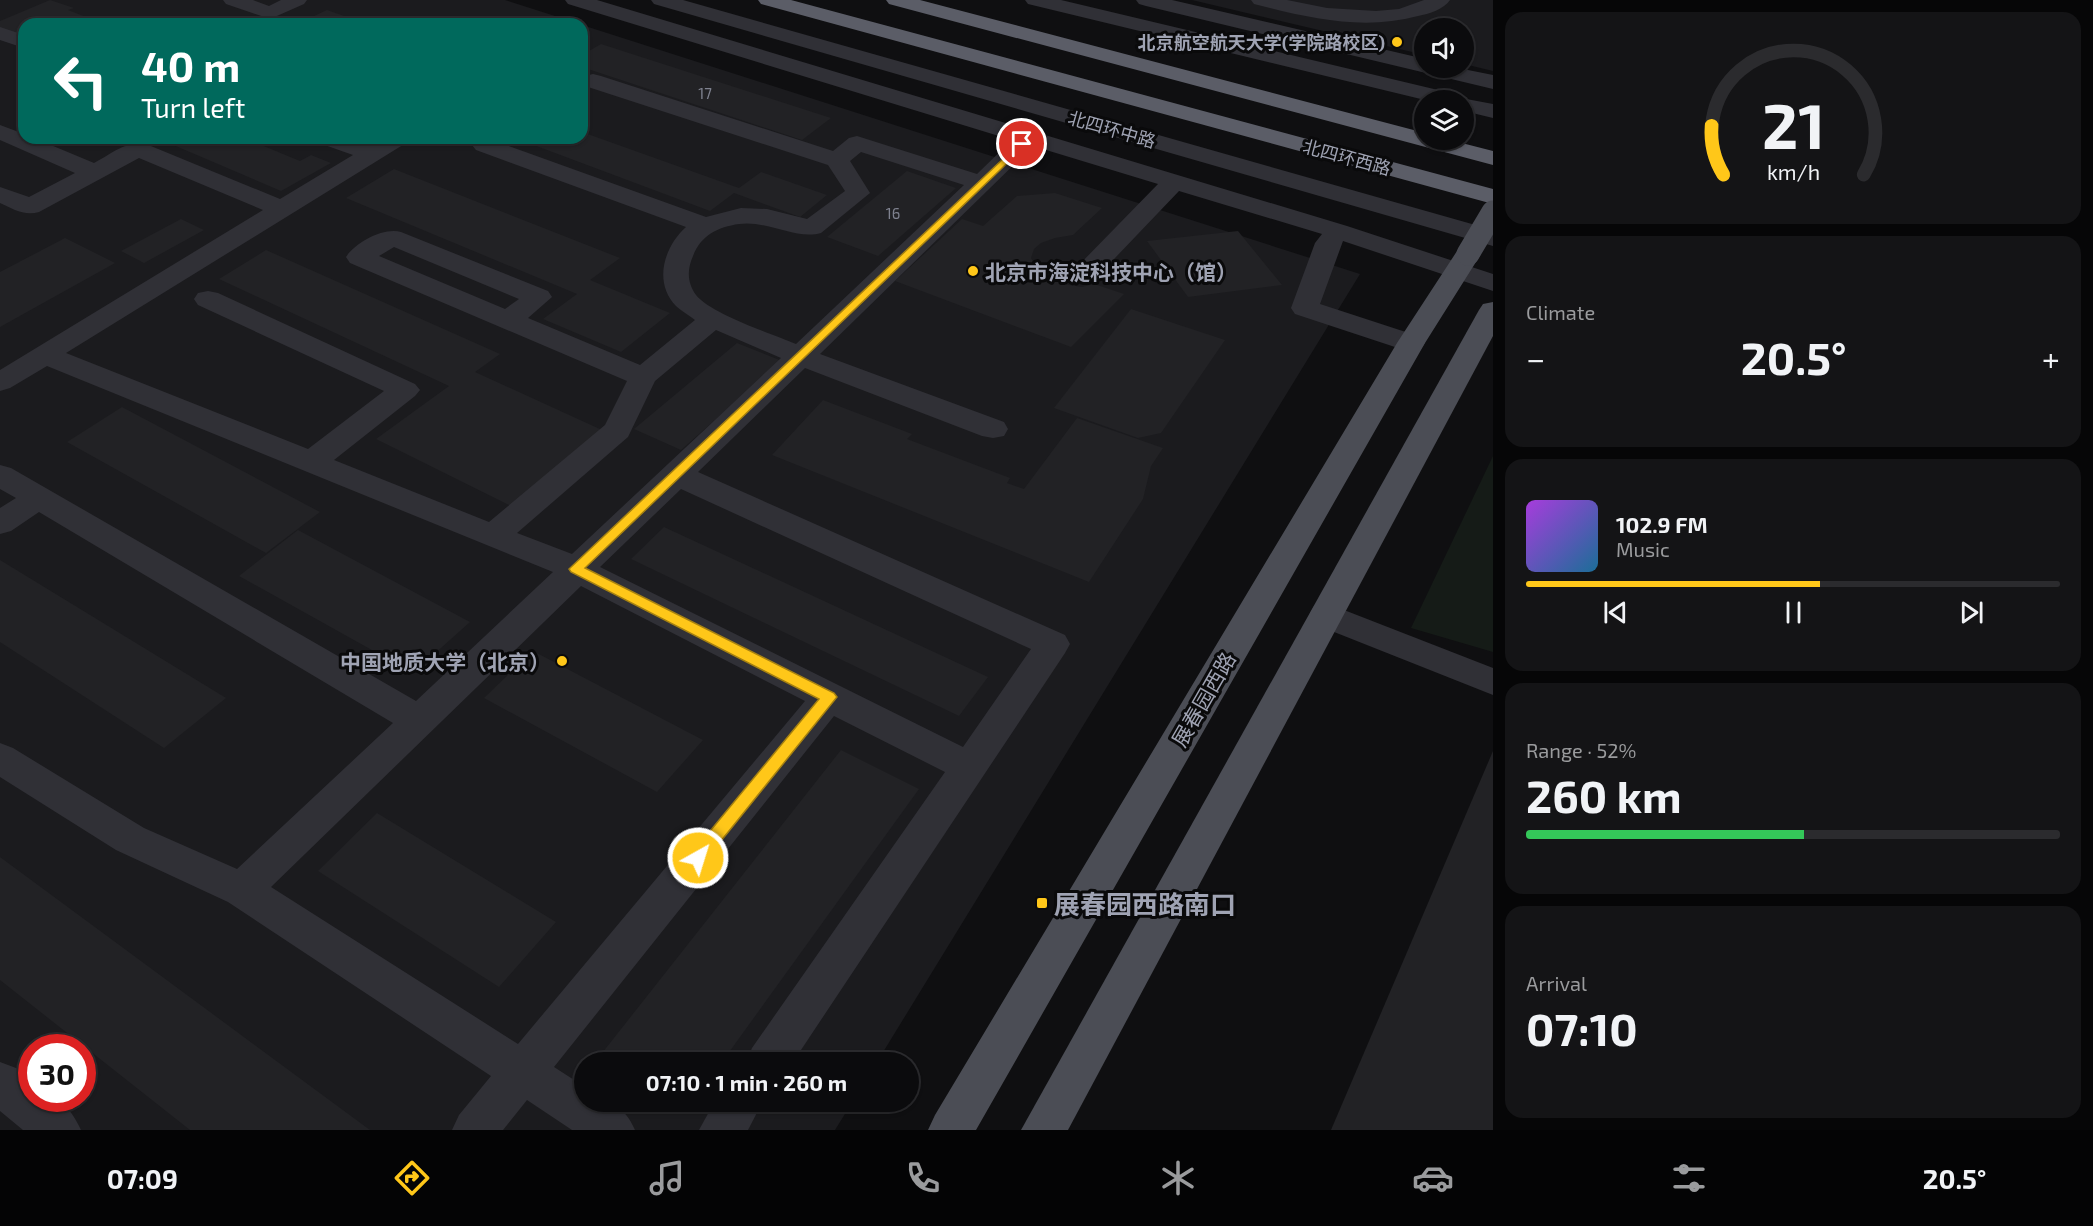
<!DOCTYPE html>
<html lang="en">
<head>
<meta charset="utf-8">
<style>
  body { margin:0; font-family:"Exo 2","Noto Sans SC",sans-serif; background:#141416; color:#f1f3f6; height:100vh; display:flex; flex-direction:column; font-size:22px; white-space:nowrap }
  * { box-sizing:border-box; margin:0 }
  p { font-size:20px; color:#9a9b9d }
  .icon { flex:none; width:33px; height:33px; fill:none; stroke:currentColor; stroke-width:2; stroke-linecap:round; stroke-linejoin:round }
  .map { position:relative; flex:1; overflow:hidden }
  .panel { display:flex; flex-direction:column; gap:12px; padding:12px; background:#060607; width:600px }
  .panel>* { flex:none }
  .hud { position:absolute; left:18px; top:18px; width:570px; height:126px; border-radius:18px; box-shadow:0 2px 4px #0004,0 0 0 2px #2b2b2e; background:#00695c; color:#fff; overflow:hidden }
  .tools { position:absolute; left:1414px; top:18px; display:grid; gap:12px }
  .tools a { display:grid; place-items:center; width:60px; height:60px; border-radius:50%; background:#0b0b0d; box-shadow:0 2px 4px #0004,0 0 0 2px #2b2b2e; font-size:30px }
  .speed { position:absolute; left:18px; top:1034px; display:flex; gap:12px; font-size:30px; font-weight:700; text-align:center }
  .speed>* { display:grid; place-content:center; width:78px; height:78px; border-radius:50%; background:#0b0b0d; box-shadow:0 2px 4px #0004,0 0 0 2px #2b2b2e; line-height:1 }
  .speed .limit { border:9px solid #d22; background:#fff; color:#111 }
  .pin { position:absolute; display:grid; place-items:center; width:51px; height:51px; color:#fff; margin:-26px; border:3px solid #fff; border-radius:50%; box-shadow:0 2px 6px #0007 }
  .me { position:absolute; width:66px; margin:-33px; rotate:39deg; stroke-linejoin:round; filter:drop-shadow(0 0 4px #0008) }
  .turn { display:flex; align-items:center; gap:21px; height:126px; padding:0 24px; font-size:27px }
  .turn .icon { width:78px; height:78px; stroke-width:2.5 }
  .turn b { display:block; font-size:42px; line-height:51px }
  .big { font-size:45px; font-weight:700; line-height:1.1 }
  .panel .card { flex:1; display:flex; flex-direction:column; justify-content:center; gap:9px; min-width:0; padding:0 21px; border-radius:18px; background:#141416 }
  .panel .dial { align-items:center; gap:0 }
  .dial svg { height:156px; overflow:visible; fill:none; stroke:#2b2b2e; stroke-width:7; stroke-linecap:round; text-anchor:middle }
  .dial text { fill:#f1f3f6; stroke:none }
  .song { display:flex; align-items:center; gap:18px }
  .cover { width:72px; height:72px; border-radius:9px; background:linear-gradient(135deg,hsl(280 70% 55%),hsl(200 70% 35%)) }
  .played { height:6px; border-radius:3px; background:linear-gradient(90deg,#ffc719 55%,#2b2b2e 55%) }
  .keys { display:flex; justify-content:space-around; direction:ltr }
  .heat { display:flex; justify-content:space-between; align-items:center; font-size:33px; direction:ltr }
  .charge { height:9px; border-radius:4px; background:linear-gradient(90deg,#34c759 52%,#2b2b2e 0) }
  .trip { position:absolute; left:574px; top:1052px; width:345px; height:60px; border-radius:30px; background:#0b0b0d; box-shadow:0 2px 4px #0004,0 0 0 2px #2b2b2e; font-weight:700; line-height:60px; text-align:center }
  .tabs { display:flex; height:96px; justify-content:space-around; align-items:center; background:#040405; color:#9a9b9d }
  .tabs .icon { width:42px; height:42px }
  .tabs .selected { color:#ffc719 }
  .tabs b { font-size:27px; color:#f1f3f6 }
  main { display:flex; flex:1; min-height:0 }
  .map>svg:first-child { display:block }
</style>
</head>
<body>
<main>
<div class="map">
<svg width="1493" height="1130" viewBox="0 0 1493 1130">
  <rect width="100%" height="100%" fill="#0f0f11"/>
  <g fill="#1b1b1e" fill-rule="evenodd">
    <path d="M0,0H505L580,24H24V138H582V25L1360,274L877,1062H585V1101H853L835,1130H0ZM32,1047H82V1098H32Z"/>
    <path d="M1192,0H1493V71L1464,64V28H1425V55Z"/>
  </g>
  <path fill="#151b17" d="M1493,456V652L1411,628Z"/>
  <g fill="#222225">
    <path d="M50,0L74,8L68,10L104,24H24V38L0,29V21Z"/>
    <path d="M327,10L367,24H297Z"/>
    <path d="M601,44L831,118L802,140L582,67V55Z"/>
    <path d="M582,132L739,188L761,172L827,195L800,217L734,193L710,211L515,138H582Z"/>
    <path d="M58,138H87L73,145Z"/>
    <path d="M157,138H244L300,161L311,155L331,163L281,191Z"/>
    <path d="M394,169L620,258L590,280L670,313L621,352L543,319L577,294L346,198Z"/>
    <path d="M907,171L956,188L878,256L827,237Z"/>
    <path d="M1055,193L1102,208L1073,235L1055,238L1041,243L1034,249L1031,258L1036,267L1056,281L1069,285L1082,287L1094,284L1124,294L1071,347L895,281L962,219L983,226L1017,196Z"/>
    <path d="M181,219L204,230L144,263L121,251Z"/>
    <path d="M1238,231L1282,285L1188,297L1147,241Z"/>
    <path d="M65,238L115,263L0,327V272Z"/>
    <path d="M266,250L500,354L475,372L602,430L511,506L376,439L449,386L219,279Z"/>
    <path d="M1131,309L1225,340L1161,433L1138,438L1054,408Z"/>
    <path d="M737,343L782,361L681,450L634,429Z"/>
    <path d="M823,400L912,434L907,439L1010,478L1007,483L1024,489L1077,418L1163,448L1151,466L1143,499L1089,582L772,455Z"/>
    <path d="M122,407L320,512L266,553L67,442Z"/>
    <path d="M664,527L988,677L959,716L631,559Z"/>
    <path d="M298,530L470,622L413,673L239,576Z"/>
    <path d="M0,560L226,698L164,748L0,642Z"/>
    <path d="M533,651L703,740L657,792L484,698Z"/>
    <path d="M841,750L919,789L722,1062H608L599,1057Z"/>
    <path d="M1493,751V1130H1331Z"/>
    <path d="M377,813L556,922L499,987L318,871Z"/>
    <path d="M0,857L370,1130H190L0,980Z"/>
    <path d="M669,1101H693L686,1111Z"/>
  </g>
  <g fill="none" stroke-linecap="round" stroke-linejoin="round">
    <g fill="#303036" fill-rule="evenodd">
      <path d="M223,0H253L269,6L281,0H307L304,4L270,19L226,4Z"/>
      <path d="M565,0H597L1347,226L1493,274V291L1343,241L1320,304L1421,337L1425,343L1421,349L1411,351L1401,349L1295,314L1291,308L1315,243L1322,234L1179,191L1094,280L1085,282L1076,280L1072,274L1076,268L1158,184L1033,146L820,354L1004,422L1008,429L1004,436L993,438L982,436L805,368L698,472L1065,635L1070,644L1065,653L793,1062H746L752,1048L945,772L834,716L554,1067L585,1087V1101C611,1101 624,1105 635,1130H572L527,1100L503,1130H452L459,1115L491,1076L228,902L116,850L0,777V743L13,748L144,828L237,869L393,723L39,512L11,531L0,534V508L16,498L0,489V465L11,468L416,701L553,572L47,366L10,388L0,391V370L263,210L139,158L39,212C24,216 13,209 0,203V187L29,197L75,173L0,140V125L24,134V138H34L94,163C110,155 128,139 146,144L280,199L353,155L319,143L315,138H349L370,145L381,138H410L406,143L66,353L308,449L384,391L198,305L194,299L198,293L208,291L218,293L415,384L420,390L415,396L334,460L489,522L605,425L627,381L350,263L346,257C356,242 384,227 401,232L548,291L552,297L528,318L640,365L695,320C689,315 681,311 676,306C653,282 664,247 686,227L476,150L472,145L476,140L484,138L492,140L706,217L741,208L767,209L807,219L845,191L828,165L585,86L582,81L585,76L593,74L601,76L833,151L849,138L857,136L977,174L1012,140L568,4ZM861,152L964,185L796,344C772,334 711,314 696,295C687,283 687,269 693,256C701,235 718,227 739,224C767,220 795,240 821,233L870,193L850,161ZM394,247L519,299L505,309L379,256ZM716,330L781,358L572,554L517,533L628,437L655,381ZM681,489L1031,649L963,747L600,567ZM581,586L805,701L518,1044L271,887Z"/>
      <path d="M651,0H683L1493,230V246L654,4Z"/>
      <path d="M1025,0H1061L1459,95L1461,98L1493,104V118L1464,111V100H1425L1028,4Z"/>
      <path d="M1136,0H1172L1425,59V68H1458L1493,75V89L1146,6L1139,4Z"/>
      <path d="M1251,0H1287L1327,8L1376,11L1399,9L1424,0H1450C1444,9 1429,14 1418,16C1363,31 1308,18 1254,4Z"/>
      <path d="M0,27L24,35V48L0,40Z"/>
      <path d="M1326,603L1493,668V695L1314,624L1309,615L1314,606Z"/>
      <path d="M0,1062L16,1068L32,1081V1098C59,1098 69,1104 81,1130H23L0,1111Z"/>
      <path d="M715,1101H763L748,1130H699Z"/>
    </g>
    <g fill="#4b4d55" fill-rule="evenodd">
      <path d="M1468,246L1477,248L1481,254L1425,343L976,1130H928L935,1115L1397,343L1459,248Z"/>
      <path d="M1493,302V336L1068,1130H1021L1479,310L1483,304Z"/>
    </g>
    <g fill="#5b5d67" fill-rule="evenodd">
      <path d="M758,0H791L1493,189V204L761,4Z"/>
      <path d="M886,0H920L1425,133V140H1450L1493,151V165L889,4Z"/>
    </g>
    <path stroke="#4b4d55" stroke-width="23" d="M1468,254L1493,212"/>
  </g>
  <path fill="#ffc719" stroke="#a68110" stroke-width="1.5" d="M1022,141L1027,144L1025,146L585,568L834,693L837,697L704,862L698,864L692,862L690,858L692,853L819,699L571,572L569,569Z"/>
  <g fill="#ffc719" stroke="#0a0a0b" stroke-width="2">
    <circle cx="1397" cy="42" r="6"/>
    <circle cx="973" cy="271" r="6"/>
    <circle cx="562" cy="661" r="6"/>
    <rect x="1036" y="897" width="12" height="12" rx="3"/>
  </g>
  <g text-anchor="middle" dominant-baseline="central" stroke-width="6" stroke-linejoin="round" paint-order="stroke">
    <g font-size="15" fill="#7f828f">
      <text x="705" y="93">17</text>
      <text x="893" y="213">16</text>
    </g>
    <g font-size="18" font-weight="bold" fill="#9fa3b3" stroke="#0a0a0b" text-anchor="end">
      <text x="1385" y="42">北京航空航天大学(学院路校区)</text>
    </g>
    <g font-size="18" fill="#9fa3b3" stroke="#0a0a0b">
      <text transform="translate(1112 129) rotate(16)">北四环中路</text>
      <text transform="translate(1347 157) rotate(15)">北四环西路</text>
    </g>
    <g font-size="21" font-weight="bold" fill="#9fa3b3" stroke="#0a0a0b" text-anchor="start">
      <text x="985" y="271">北京市海淀科技中心（馆）</text>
      <text x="550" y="661" text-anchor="end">中国地质大学（北京）</text>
    </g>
    <g font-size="21" fill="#9fa3b3" stroke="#0a0a0b">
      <text transform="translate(1203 699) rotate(-60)">展春园西路</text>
    </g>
    <g font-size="26" font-weight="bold" fill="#9fa3b3" stroke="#0a0a0b" text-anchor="start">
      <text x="1054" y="903">展春园西路南口</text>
    </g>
  </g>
</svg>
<div class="tools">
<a><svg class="icon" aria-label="sound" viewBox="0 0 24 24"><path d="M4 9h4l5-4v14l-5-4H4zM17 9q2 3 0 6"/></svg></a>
<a><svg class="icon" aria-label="layers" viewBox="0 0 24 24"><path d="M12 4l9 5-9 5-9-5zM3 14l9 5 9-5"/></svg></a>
</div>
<div class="speed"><div class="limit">30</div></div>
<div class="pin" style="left:1022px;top:144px;background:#d93025"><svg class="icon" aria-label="arrive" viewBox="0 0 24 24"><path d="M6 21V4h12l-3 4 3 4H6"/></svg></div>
<svg class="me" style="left:698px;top:858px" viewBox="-20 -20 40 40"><circle r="17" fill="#ffc719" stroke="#fff" stroke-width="3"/><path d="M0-11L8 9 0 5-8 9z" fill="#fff"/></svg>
<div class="trip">07:10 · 1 min · 260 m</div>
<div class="hud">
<div class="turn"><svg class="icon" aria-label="left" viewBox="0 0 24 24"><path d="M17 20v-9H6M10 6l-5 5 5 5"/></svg><div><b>40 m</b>Turn left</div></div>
</div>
</div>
<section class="panel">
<div class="card dial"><svg viewBox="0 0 100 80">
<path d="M14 69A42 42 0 1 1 86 69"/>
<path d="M14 69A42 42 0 0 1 8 44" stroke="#ffc719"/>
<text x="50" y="56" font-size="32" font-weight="700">21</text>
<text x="50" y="72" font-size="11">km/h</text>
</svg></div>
<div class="card"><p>Climate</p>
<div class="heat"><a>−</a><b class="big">20.5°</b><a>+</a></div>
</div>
<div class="card">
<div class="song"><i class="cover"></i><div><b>102.9 FM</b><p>Music</p></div></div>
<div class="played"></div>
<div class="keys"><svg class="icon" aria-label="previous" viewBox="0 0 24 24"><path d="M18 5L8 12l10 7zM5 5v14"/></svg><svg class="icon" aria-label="pause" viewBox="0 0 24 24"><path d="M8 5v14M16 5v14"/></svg><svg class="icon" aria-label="next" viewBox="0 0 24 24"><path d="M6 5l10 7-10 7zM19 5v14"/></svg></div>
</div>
<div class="card"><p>Range · 52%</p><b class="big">260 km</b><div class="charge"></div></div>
<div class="card"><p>Arrival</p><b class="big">07:10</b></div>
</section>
</main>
<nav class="tabs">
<b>07:09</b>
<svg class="icon selected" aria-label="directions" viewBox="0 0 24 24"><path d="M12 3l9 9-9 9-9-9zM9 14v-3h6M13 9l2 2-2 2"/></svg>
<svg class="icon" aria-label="music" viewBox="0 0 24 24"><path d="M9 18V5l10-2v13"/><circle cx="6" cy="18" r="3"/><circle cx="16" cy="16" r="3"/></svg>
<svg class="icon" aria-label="phone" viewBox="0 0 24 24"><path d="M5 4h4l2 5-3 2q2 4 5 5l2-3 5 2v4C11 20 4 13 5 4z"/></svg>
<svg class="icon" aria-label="climate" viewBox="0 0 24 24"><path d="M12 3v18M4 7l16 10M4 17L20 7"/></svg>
<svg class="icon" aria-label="car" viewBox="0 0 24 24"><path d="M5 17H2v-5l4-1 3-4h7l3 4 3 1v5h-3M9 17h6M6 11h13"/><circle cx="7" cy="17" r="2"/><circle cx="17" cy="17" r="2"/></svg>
<svg class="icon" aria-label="filters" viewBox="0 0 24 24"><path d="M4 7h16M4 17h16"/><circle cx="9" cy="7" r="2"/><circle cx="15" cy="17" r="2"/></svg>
<b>20.5°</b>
</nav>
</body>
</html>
